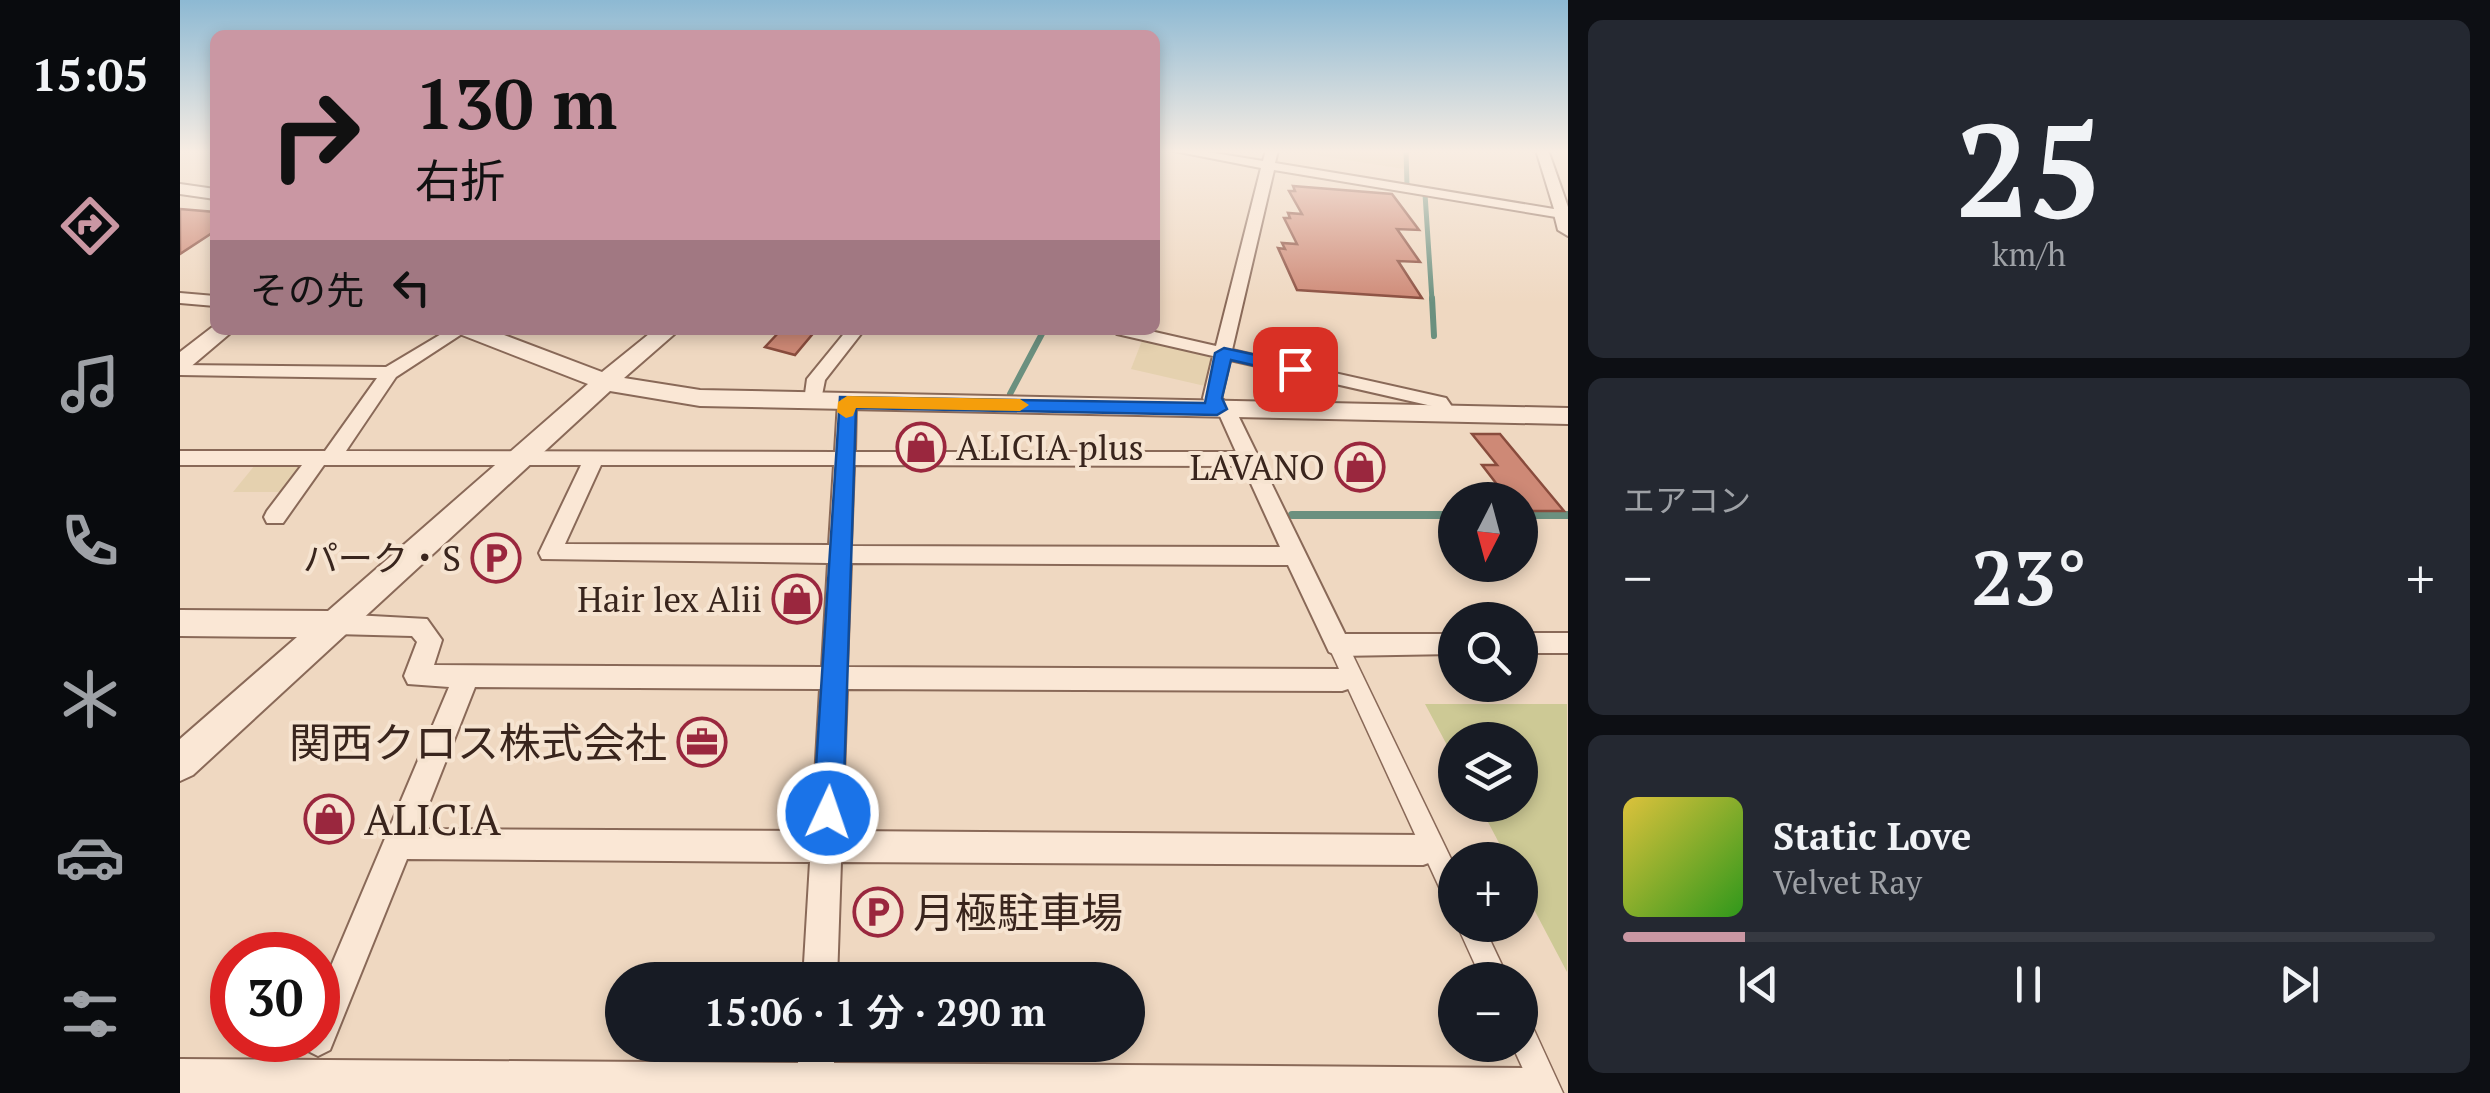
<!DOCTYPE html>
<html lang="ja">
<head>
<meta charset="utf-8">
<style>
  body { margin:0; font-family:"PT Serif","Noto Sans JP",serif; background:#242831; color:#f1f3f6; height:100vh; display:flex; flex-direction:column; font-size:38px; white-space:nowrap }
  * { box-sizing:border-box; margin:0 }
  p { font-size:32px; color:#9ea1a6 }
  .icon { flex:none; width:55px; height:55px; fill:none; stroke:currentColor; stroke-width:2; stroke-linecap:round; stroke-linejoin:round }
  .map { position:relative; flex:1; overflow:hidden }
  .side { display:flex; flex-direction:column; gap:20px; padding:20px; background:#0d0f14; width:922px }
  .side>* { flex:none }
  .hud { position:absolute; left:30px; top:30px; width:950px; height:305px; border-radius:15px; box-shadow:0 5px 15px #0003; background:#ca97a3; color:#111; overflow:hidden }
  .needle { width:65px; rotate:186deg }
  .fabs { position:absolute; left:1258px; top:482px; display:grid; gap:20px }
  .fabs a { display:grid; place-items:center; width:100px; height:100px; border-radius:50%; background:#171b24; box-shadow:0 5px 15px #0003; font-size:50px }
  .speed { position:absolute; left:30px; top:932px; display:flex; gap:20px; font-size:50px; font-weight:700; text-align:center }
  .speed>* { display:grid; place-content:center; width:130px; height:130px; border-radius:50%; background:#171b24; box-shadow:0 5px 15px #0003; line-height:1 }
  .speed .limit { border:15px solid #d22; background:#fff; color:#111 }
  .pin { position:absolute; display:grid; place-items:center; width:85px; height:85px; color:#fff; margin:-42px; border-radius:20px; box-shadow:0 5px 15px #0006 }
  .me { position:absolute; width:110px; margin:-55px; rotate:3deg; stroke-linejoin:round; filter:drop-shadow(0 0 8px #0008) }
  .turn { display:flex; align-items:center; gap:35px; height:210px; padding:0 40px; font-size:45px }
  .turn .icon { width:130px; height:130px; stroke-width:2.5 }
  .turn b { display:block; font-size:70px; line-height:85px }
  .then { display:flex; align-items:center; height:95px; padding:0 40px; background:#0003; gap:20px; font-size:38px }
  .big { font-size:75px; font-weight:600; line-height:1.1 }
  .side .widget { flex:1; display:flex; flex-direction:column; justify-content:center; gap:15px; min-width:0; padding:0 35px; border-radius:15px; background:#242831 }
  .side .dial { align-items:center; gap:0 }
  .dial b { font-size:130px; line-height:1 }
  .song { display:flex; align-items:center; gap:30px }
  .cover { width:120px; height:120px; border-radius:15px; background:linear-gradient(135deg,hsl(50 70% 55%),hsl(110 70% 35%)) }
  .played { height:10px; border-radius:5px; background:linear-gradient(90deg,#ca97a3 15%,#363941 15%) }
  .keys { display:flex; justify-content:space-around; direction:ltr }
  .heat { display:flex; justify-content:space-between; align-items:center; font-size:55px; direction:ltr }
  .trip { position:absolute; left:425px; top:962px; width:540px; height:100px; border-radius:50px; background:#171b24; box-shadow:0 5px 15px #0003; font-weight:600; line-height:100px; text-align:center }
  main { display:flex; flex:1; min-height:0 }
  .dock { display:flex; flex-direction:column; width:180px; justify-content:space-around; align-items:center; background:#090b0e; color:#9ea1a6 }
  .dock .icon { width:70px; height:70px }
  .dock .selected { color:#ca97a3 }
  .dock b { font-size:45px; color:#f1f3f6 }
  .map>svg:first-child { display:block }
</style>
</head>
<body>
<main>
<nav class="dock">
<b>15:05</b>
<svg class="icon selected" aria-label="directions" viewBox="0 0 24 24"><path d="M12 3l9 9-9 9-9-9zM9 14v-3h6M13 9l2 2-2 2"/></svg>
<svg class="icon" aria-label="music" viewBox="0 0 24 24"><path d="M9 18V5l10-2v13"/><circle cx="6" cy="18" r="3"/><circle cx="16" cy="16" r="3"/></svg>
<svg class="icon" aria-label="phone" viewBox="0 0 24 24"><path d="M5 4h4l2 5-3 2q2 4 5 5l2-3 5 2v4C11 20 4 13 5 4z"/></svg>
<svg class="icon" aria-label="climate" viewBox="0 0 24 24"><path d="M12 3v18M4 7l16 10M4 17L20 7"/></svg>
<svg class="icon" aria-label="car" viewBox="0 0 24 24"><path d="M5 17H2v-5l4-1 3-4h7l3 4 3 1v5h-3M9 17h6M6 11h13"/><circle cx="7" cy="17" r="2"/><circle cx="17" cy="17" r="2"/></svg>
<svg class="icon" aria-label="filters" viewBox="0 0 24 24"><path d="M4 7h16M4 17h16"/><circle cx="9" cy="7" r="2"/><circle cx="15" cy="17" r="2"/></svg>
</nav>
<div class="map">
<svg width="1388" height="1093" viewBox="0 0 1388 1093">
  <rect width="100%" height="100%" fill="#efd8c1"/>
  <g fill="#e5d1af">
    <path d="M1104,150H1224V169Z"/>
    <path d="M963,338L1029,353L1033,356L1025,386L951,369Z"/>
    <path d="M75,465H122L102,492H53Z"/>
  </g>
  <path fill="#cdc995" d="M1245,704H1387V972L1340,883V860H1328L1299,805H1340V740H1275V760Z"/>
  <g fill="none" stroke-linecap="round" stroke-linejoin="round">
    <g stroke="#6b907f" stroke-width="5">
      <path d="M1226,150L1227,186"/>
      <path d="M1245,194L1252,300"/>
    </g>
    <g stroke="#6b907f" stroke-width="6">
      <path d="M1252,298L1254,336"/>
      <path d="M830,394L864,330"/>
    </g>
    <g stroke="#6b907f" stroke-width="8">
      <path d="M1112,515H1275"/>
      <path d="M1340,515H1388"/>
    </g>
  </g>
  <g fill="#ce8976" stroke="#894c3d" stroke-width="2.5">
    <path d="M1113,186L1212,194L1239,230L1217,229L1240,262L1218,261L1242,298L1117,290L1098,248L1105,249L1102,243L1117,244L1104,218H1110L1108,213L1122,214L1109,191H1115Z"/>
    <path d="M0,209L35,212V231L0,254Z"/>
    <path d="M601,330H636L615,355L585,347Z"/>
    <path d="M1292,434H1320L1384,511H1340V500H1329L1302,465H1317Z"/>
  </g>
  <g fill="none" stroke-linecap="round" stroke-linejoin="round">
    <g stroke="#896958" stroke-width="3">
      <g id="pedestrian">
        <path d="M1158,637L1165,639L1275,867V905L1266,902L1148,645L1151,639Z"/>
        <path d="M1277,925H1303L1329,980H1302Z"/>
        <path d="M1340,1017L1350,1021L1383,1093H1354L1332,1045H1340Z"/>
      </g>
    </g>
    <g stroke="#896958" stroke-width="4">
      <g id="minor">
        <path d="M989,150H1016L1083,161L1086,150H1098L1095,163L1374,209L1356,150H1368L1388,207V219L1094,170L1052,350L1266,398L1277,414L1274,418H1260L1252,406L1050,360L1041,398L1055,409L1165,634H1275V654L1158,656L1149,652L1108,565L671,563L667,667L1162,669L1171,672L1175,680L1171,688L1162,691L667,689L662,831L1243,835L1254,839L1258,850L1254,861L1243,865L661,862L657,980H623L630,862L227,859L150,1050L138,1056L126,1050L121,1040H138V997L269,687L228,684L224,676L237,642L232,636L155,634L146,631L143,624L146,617L155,614L247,619L262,640L254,665L642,667L648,563L362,559L359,553L401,465H144L103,523H87L84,517L87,511L122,465H0V451H145L197,378L0,375V365L206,367L268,330H288L216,377L166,451L655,452L658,401L667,395L676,401L675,452H1056L1039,414L1030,413L1023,398L1033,356L937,334L935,330H966L1036,346L1081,168ZM421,465H654L649,545L385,544ZM674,465L1063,466L1100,547L671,546ZM295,687L640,689L632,831L239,829Z"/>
        <path d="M0,293L35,296V306L0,303Z"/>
        <path d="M667,330H684L645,380L640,405H626L624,401L627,379Z"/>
        <rect x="1340" y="633" width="48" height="20"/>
        <path d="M619,1045H655L654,1063L1356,1068L1369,1073L1374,1086L1371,1093H0V1059L618,1063Z"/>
      </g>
    </g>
    <g stroke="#896958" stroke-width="4">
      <g id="tertiary">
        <path d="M0,184L35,189V199L0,194Z"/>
        <path d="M1383,208L1388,210V236L1378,230L1374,214Z"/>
        <path d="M35,325V330H54L8,369L0,371V352Z"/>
        <path d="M279,330H311L422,372L474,330H499L444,378L520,390L1388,408V424L520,406L430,391L13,775L0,781V739L117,637L0,636V610L148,611L408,384L282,335Z"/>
      </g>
    </g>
    <use href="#pedestrian" fill="#fae7d5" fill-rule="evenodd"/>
    <use href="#minor" fill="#fae7d5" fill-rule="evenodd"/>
    <use href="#tertiary" fill="#fae7d5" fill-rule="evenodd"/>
  </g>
  <linearGradient id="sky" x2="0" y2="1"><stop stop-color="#8db9d3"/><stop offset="0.5" stop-color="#f8ede3"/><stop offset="1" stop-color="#f8ede3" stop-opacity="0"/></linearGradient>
  <rect width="1388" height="303" fill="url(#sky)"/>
  <path fill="#1a73e8" stroke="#114b97" stroke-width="2.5" d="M1044,348L1122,365L1124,369L1115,375L1051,360L1042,398L1047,409L1037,415L676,408L663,813L658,823L648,828L637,823L633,813L660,397L1025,403L1035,353Z"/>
  <path fill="#f59e0b" d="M667,396L840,399L849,405L840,411L676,408L673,416L666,418L657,412L658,402Z"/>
  <defs>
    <g id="shop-ring" transform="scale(2.5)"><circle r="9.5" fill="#f6e4d1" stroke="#9a273e" stroke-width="1.5"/><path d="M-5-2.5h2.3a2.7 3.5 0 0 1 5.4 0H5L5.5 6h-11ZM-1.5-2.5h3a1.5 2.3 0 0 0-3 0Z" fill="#9a273e"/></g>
    <g id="parking-ring" transform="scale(2.5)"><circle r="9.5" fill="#f6e4d1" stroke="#9a273e" stroke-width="1.5"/><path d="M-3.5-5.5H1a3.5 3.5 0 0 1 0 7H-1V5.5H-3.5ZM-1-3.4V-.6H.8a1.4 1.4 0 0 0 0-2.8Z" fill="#9a273e"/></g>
    <g id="office-ring" transform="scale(2.5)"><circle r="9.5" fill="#f6e4d1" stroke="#9a273e" stroke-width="1.5"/><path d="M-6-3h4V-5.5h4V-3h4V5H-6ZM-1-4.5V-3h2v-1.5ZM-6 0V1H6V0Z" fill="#9a273e"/></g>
  </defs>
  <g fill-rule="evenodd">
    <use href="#shop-ring" x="741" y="447"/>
    <use href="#shop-ring" x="1180" y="467"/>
    <use href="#parking-ring" x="316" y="558"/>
    <use href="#shop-ring" x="617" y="599"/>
    <use href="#office-ring" x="522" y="742"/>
    <use href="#shop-ring" x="149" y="819"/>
    <use href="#parking-ring" x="698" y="912"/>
  </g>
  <g text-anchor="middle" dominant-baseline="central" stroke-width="8" stroke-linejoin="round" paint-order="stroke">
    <g font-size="35" fill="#39251d" stroke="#f6e4d1" text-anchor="end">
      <text x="776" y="447" text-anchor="start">ALICIA plus</text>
      <text x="1145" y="467">LAVANO</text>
      <text x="281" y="558">パーク・S</text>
      <text x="582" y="599">Hair lex Alii</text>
    </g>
    <g font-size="42" fill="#39251d" stroke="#f6e4d1" text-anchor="start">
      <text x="487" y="742" text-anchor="end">関西クロス株式会社</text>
      <text x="184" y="819">ALICIA</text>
      <text x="733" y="912">月極駐車場</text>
    </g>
  </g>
</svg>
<div class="fabs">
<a><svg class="needle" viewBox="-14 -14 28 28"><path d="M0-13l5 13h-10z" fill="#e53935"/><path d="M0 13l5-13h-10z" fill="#9ea1a6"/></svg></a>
<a><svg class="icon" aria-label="search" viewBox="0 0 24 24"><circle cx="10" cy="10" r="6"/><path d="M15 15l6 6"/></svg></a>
<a><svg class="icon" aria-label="layers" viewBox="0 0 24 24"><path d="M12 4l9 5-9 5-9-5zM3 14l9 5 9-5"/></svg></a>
<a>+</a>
<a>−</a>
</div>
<div class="speed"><div class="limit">30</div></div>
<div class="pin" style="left:1115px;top:369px;background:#d93025"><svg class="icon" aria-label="arrive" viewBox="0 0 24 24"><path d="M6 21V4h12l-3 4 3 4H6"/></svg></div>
<svg class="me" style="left:648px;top:813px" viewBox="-20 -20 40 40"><circle r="17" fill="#1a73e8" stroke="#fff" stroke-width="3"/><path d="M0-11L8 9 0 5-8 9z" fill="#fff"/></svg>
<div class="trip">15:06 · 1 分 · 290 m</div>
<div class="hud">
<div class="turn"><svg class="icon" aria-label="right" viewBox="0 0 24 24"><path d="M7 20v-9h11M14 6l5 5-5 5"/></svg><div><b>130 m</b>右折</div></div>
<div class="then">その先<svg class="icon" aria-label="left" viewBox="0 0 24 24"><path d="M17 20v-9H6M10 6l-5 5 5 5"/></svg></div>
</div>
</div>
<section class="side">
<div class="widget dial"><b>25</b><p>km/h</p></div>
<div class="widget"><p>エアコン</p>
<div class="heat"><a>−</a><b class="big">23°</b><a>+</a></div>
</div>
<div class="widget">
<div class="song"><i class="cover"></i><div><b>Static Love</b><p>Velvet Ray</p></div></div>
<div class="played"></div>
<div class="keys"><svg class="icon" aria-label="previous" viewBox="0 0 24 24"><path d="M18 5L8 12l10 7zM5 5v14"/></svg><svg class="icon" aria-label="pause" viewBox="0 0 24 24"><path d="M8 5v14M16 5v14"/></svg><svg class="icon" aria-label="next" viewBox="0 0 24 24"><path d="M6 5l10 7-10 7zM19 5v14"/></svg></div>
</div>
</section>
</main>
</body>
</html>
